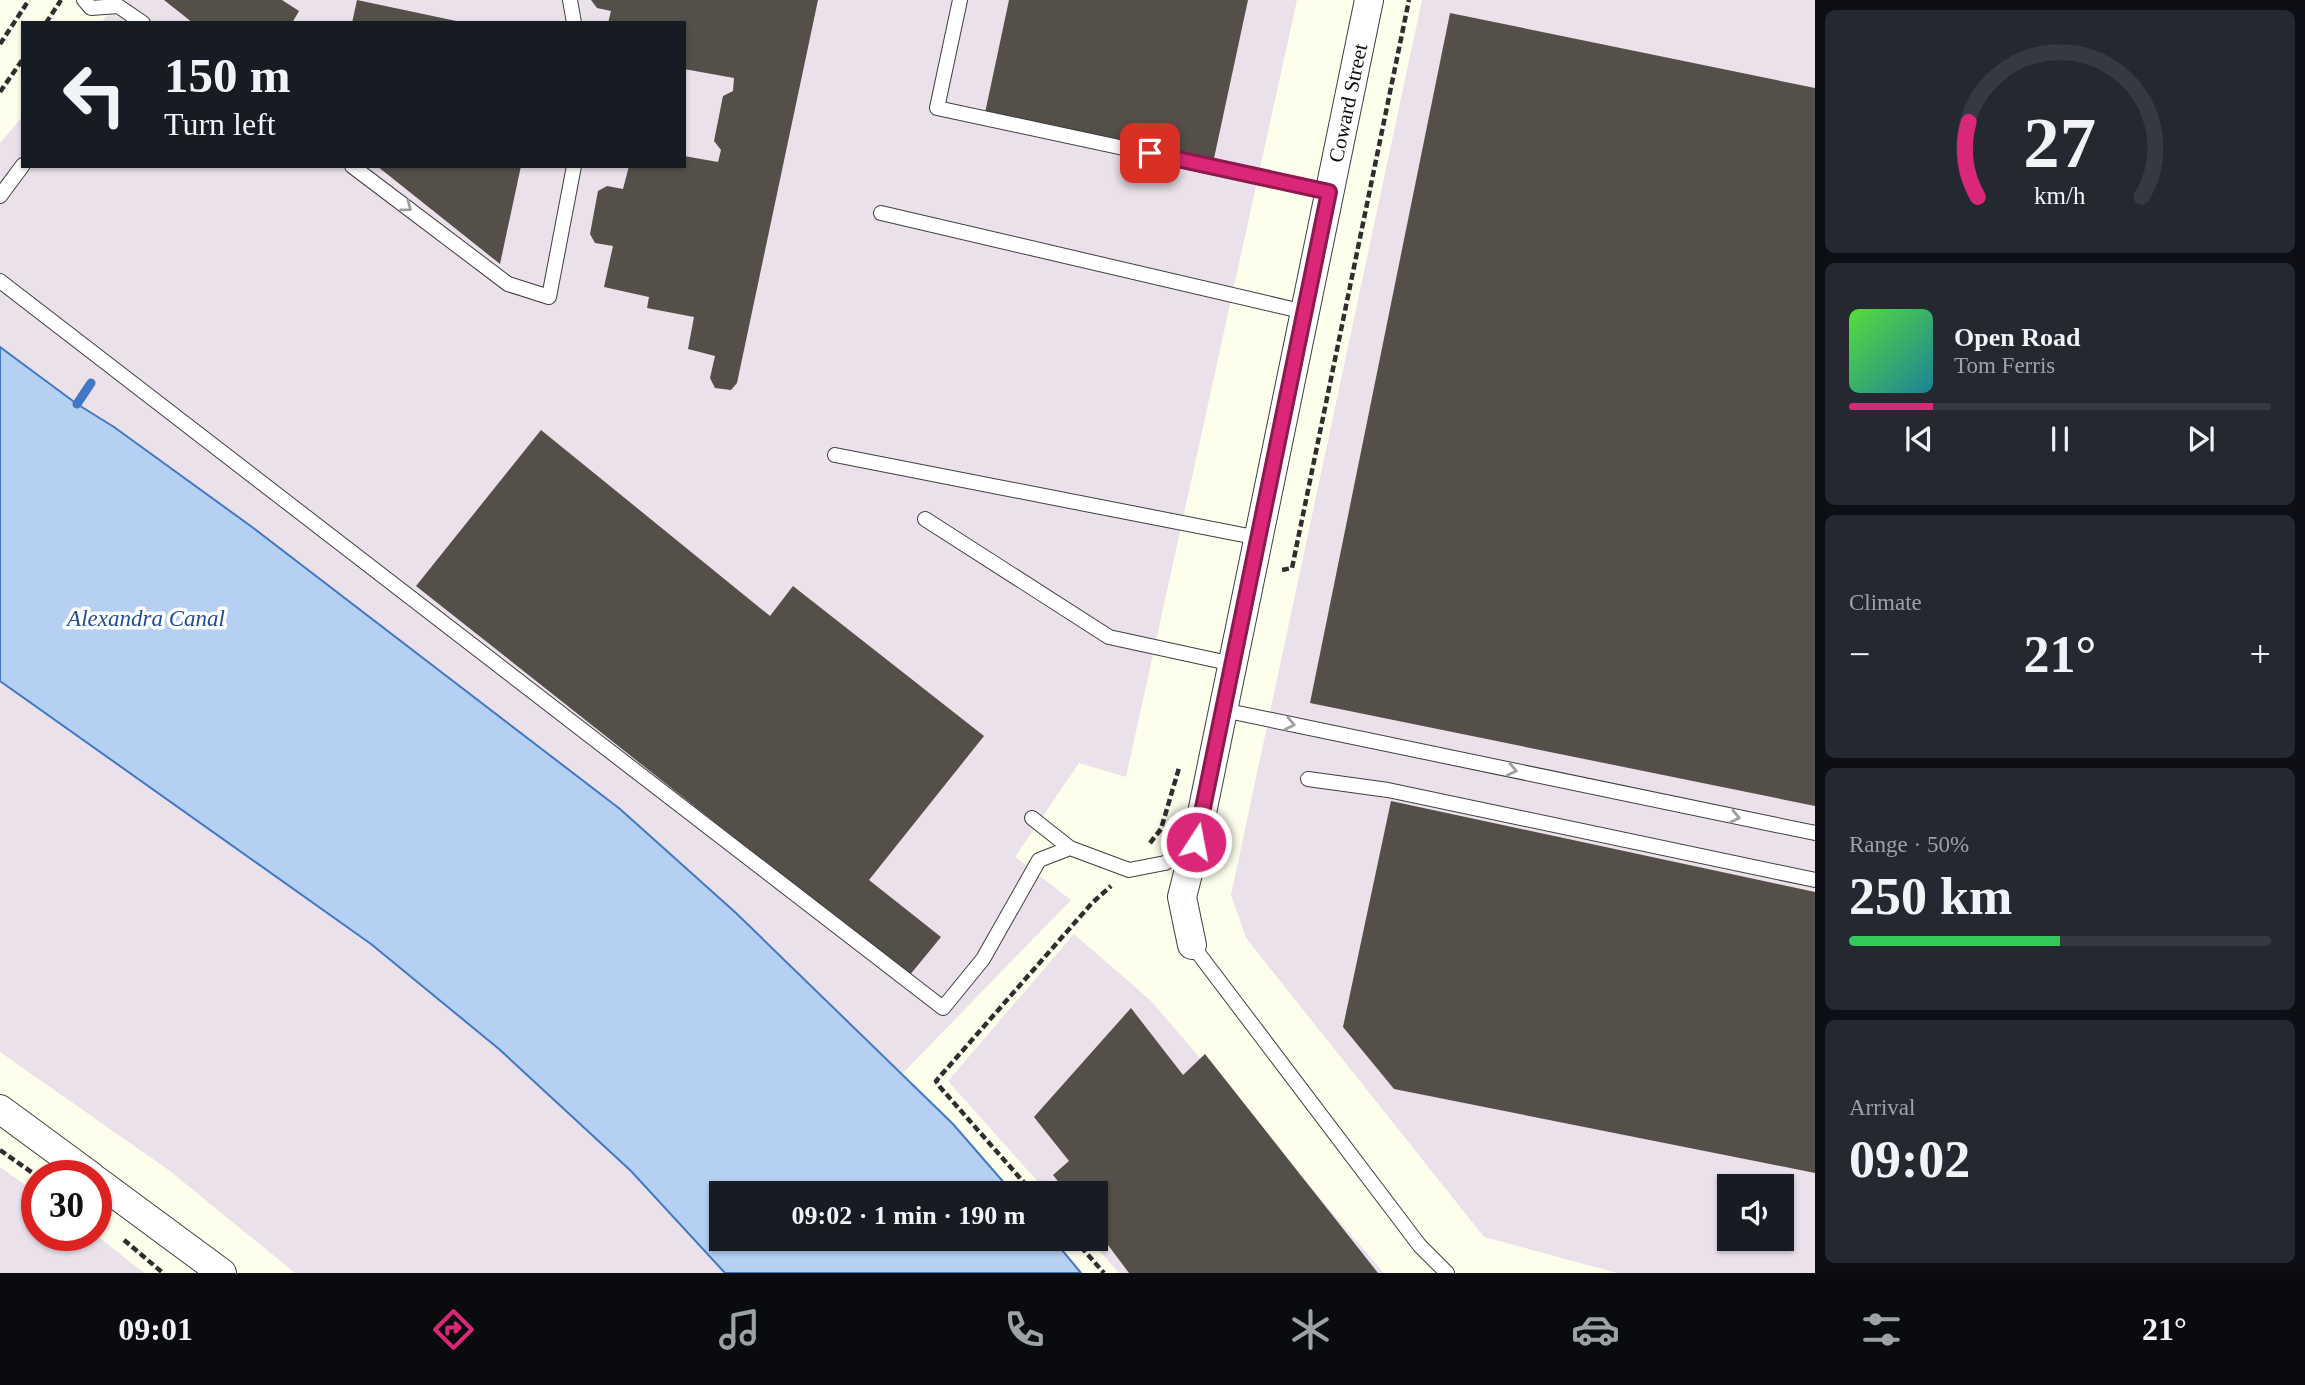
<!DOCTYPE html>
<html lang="en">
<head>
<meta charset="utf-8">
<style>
  body { margin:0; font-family:Georgia,serif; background:#242831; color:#f1f3f6; height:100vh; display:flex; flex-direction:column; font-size:26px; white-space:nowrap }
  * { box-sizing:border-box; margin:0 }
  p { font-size:23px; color:#9ea1a6 }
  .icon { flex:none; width:38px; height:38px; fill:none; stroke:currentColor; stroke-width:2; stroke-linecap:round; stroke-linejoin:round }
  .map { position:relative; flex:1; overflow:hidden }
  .drawer { display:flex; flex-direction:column; gap:10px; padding:10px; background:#0d0f14; width:490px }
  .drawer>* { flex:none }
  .banner { position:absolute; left:21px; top:21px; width:665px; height:147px; border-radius:0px; box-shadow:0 2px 5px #0004; background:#171b24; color:#f1f3f6; overflow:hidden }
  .controls { position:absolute; left:1717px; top:1174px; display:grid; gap:14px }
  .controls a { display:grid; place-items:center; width:77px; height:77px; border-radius:0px; background:#171b24; box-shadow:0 2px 5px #0004; font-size:35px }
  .speed { position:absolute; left:21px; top:1160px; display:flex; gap:14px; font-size:35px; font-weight:700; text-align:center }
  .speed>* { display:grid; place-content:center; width:91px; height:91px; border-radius:50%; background:#171b24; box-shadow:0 2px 5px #0004; line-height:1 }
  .speed .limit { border:10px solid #d22; background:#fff; color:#111 }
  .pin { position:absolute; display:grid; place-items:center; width:60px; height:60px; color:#fff; margin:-30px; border-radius:14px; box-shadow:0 4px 10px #0006 }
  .me { position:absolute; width:77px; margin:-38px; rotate:11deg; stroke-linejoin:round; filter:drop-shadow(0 0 5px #0008) }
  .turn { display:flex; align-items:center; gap:24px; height:147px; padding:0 28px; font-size:32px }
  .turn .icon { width:91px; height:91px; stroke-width:2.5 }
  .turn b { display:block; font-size:49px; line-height:60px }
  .big { font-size:52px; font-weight:700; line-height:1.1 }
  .drawer .card { flex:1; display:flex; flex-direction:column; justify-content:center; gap:10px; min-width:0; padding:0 24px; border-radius:10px; background:#242831 }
  .drawer .dial { align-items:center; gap:0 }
  .dial svg { height:182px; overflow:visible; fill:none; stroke:#363941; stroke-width:7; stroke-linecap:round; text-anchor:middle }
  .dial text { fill:#f1f3f6; stroke:none }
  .song { display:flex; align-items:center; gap:21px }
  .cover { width:84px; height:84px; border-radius:10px; background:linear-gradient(135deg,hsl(110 70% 55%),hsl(190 70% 35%)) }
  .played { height:7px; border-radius:4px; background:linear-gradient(90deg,#db2777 20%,#363941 20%) }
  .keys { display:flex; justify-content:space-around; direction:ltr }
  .heat { display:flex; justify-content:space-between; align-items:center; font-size:38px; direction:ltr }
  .charge { height:10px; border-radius:5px; background:linear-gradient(90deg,#34c759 50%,#363941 0) }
  .trip { position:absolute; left:709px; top:1181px; width:399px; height:70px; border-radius:0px; background:#171b24; box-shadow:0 2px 5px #0004; font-weight:700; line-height:70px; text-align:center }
  .tab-bar { display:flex; height:112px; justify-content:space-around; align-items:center; background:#090b0e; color:#9ea1a6 }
  .tab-bar .icon { width:49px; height:49px }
  .tab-bar .current { color:#db2777 }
  .tab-bar b { font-size:32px; color:#f1f3f6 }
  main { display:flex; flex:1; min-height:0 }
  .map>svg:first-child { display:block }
</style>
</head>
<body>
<main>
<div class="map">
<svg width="1815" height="1273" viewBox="0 0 1815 1273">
  <rect width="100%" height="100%" fill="#fefeec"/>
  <g fill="#eae1ea" fill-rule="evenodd">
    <path d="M112,0H1297L1126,777L1079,763L1015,857L1071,900L901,1075L736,913L620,809L0,347V143L23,116V166H684V23H101L108,14Z"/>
    <path d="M1422,0H1815V1273H1617L1484,1237L1246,938L1231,895ZM1729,1186H1782V1239H1729Z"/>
    <path d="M0,681L371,944L499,1049L631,1171L725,1273H295L170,1171L0,1052Z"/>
    <path d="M1074,934L1151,1001L1384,1273H1119L1089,1239H1096V1194L1048,1193L948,1081Z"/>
    <path d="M0,1167L37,1193V1236L96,1235L144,1273H0Z"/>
  </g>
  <path fill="#b5d0f2" stroke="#4078c4" stroke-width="2" d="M0,347L77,404L114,427L252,527L620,809L736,913L953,1124L1013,1193L721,1194V1239H1053L1081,1273H725L631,1171L499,1049L371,944L0,681Z"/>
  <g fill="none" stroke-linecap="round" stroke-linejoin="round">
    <path stroke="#4078c4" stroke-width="9" d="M77,404L91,383"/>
  </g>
  <g fill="#544f49">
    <path d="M164,0H282L299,11L292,23H193Z"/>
    <path d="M357,0L461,22V23H352Z"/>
    <path d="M591,0H818L737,383L731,390L715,388L710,378L715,356L688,349L694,317L647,308L649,297L604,287L613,246L595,243L590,234L598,191L607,186L623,189L629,166H684V156L718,162L721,150L714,141L723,96L733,91L734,78L684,69V23H608L611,11L597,8Z"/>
    <path d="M1009,0H1248L1213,163L985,113Z"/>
    <path d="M1450,13L1815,88V806L1310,703Z"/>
    <path d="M377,166H521L500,264Z"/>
    <path d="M541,430L770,616L793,586L984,736L869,880L941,937L909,976L416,586Z"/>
    <path d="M1391,801L1815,892V1173L1394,1089L1343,1027Z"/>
    <path d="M1131,1008L1183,1075L1205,1054L1378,1273H1129L1096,1229V1194H1068L1053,1175L1069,1161L1034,1117Z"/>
  </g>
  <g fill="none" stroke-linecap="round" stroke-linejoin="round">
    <g stroke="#3f3f3f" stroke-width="16">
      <g id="lane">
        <path d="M84,0L91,8L118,6L143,23"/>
        <path d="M570,0L574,23"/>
        <path d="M960,0L937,108L1329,192"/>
        <path d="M352,166L508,284L549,297L574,166"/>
        <path d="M0,196L23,165"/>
        <path d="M881,213L1305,312"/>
        <path d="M0,281L943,1008L983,959L1039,860L1070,848L1129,870L1165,863L1192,845"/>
        <path d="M835,455L1259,538"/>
        <path d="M925,519L1109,637L1233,664"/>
        <path d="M1223,710L1815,833"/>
        <path d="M1308,779L1388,790L1815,880"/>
        <path d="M1032,818L1070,848"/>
        <path d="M1192,945L1420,1246L1447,1273"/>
      </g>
    </g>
    <g stroke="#3f3f3f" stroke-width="30">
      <g id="street">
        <path d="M1192,945L1182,897L1196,842L1369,0"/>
        <path d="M0,1109L91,1176"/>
        <path d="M96,1180L222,1273"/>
      </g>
    </g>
    <g stroke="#2e2e2e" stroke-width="4.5" stroke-dasharray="7 3.5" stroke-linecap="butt">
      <path d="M46,23L61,0"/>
      <path d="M0,44L29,0"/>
      <path d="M0,92L23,59"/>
      <path d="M1282,570L1292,568L1409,0"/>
      <path d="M1150,843L1161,829L1179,768"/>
      <path d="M0,1150L37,1176"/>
      <path d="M1034,1194L940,1087L936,1081L1092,903L1111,886"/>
      <path d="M1074,1239L1104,1273"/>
      <path d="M124,1240L163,1273"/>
    </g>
    <use href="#lane" stroke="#fff" stroke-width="14"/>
    <use href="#street" stroke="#fff" stroke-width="28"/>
  </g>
  <defs><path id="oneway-chevron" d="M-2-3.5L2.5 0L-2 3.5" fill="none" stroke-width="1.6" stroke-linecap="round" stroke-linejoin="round" transform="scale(1.75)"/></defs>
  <g stroke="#9e9e9e">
    <use href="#oneway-chevron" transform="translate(407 207) rotate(37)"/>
    <use href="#oneway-chevron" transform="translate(1290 724) rotate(12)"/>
    <use href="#oneway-chevron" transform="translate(1512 770) rotate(12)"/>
    <use href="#oneway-chevron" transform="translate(1735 817) rotate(12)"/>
  </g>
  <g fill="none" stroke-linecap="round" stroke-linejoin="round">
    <g stroke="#8e194d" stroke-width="18">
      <path id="route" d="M1150,153L1329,192L1196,842"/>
    </g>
    <use href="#route" stroke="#db2777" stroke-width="12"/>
  </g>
  <g text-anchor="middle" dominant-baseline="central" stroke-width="7" stroke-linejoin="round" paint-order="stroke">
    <g font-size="21" fill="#0c0c0c" stroke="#fff">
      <text transform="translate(1348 103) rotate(-78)">Coward Street</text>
    </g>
    <g font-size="23" font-style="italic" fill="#1e4c95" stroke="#fff">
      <text x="146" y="618">Alexandra Canal</text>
    </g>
  </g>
</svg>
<div class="controls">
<a><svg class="icon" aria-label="sound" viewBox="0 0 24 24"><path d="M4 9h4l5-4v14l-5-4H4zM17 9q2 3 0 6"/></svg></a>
</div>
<div class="speed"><div class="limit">30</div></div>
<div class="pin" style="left:1150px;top:153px;background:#d93025"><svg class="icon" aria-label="arrive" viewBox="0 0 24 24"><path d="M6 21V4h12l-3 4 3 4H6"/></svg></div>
<svg class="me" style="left:1196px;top:842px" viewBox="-20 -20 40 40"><circle r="17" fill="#db2777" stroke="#fff" stroke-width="3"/><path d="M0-11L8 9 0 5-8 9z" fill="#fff"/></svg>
<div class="trip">09:02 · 1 min · 190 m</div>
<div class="banner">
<div class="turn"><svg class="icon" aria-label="left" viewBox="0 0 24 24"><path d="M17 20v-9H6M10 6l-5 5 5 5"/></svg><div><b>150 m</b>Turn left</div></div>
</div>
</div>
<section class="drawer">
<div class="card dial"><svg viewBox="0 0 100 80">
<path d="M14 69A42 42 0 1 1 86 69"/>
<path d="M14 69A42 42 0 0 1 10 36" stroke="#db2777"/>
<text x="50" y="56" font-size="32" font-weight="700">27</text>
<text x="50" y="72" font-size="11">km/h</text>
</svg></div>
<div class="card">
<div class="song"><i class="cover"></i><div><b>Open Road</b><p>Tom Ferris</p></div></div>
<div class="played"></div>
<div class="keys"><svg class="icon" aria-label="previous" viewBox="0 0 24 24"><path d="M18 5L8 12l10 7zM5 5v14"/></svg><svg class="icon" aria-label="pause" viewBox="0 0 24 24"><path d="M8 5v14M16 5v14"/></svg><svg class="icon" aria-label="next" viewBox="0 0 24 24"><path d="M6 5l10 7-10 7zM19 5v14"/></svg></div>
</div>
<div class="card"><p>Climate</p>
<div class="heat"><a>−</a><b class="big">21°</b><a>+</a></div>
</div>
<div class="card"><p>Range · 50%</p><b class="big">250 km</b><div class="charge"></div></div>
<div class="card"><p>Arrival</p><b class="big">09:02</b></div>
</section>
</main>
<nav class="tab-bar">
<b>09:01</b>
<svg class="icon current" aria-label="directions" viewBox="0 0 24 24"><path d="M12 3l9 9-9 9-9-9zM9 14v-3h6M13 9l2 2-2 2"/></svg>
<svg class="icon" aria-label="music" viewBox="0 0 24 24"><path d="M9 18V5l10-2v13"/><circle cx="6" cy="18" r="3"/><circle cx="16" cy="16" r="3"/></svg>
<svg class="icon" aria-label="phone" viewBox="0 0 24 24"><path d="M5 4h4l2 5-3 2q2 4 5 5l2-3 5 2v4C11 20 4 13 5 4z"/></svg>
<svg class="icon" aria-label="climate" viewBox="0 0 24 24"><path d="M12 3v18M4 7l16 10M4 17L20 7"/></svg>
<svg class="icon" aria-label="car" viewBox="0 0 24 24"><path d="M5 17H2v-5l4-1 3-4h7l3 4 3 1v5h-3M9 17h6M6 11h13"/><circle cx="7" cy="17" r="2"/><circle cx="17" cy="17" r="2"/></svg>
<svg class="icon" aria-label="filters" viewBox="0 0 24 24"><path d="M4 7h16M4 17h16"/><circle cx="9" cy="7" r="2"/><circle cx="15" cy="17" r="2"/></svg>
<b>21°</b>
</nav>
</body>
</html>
